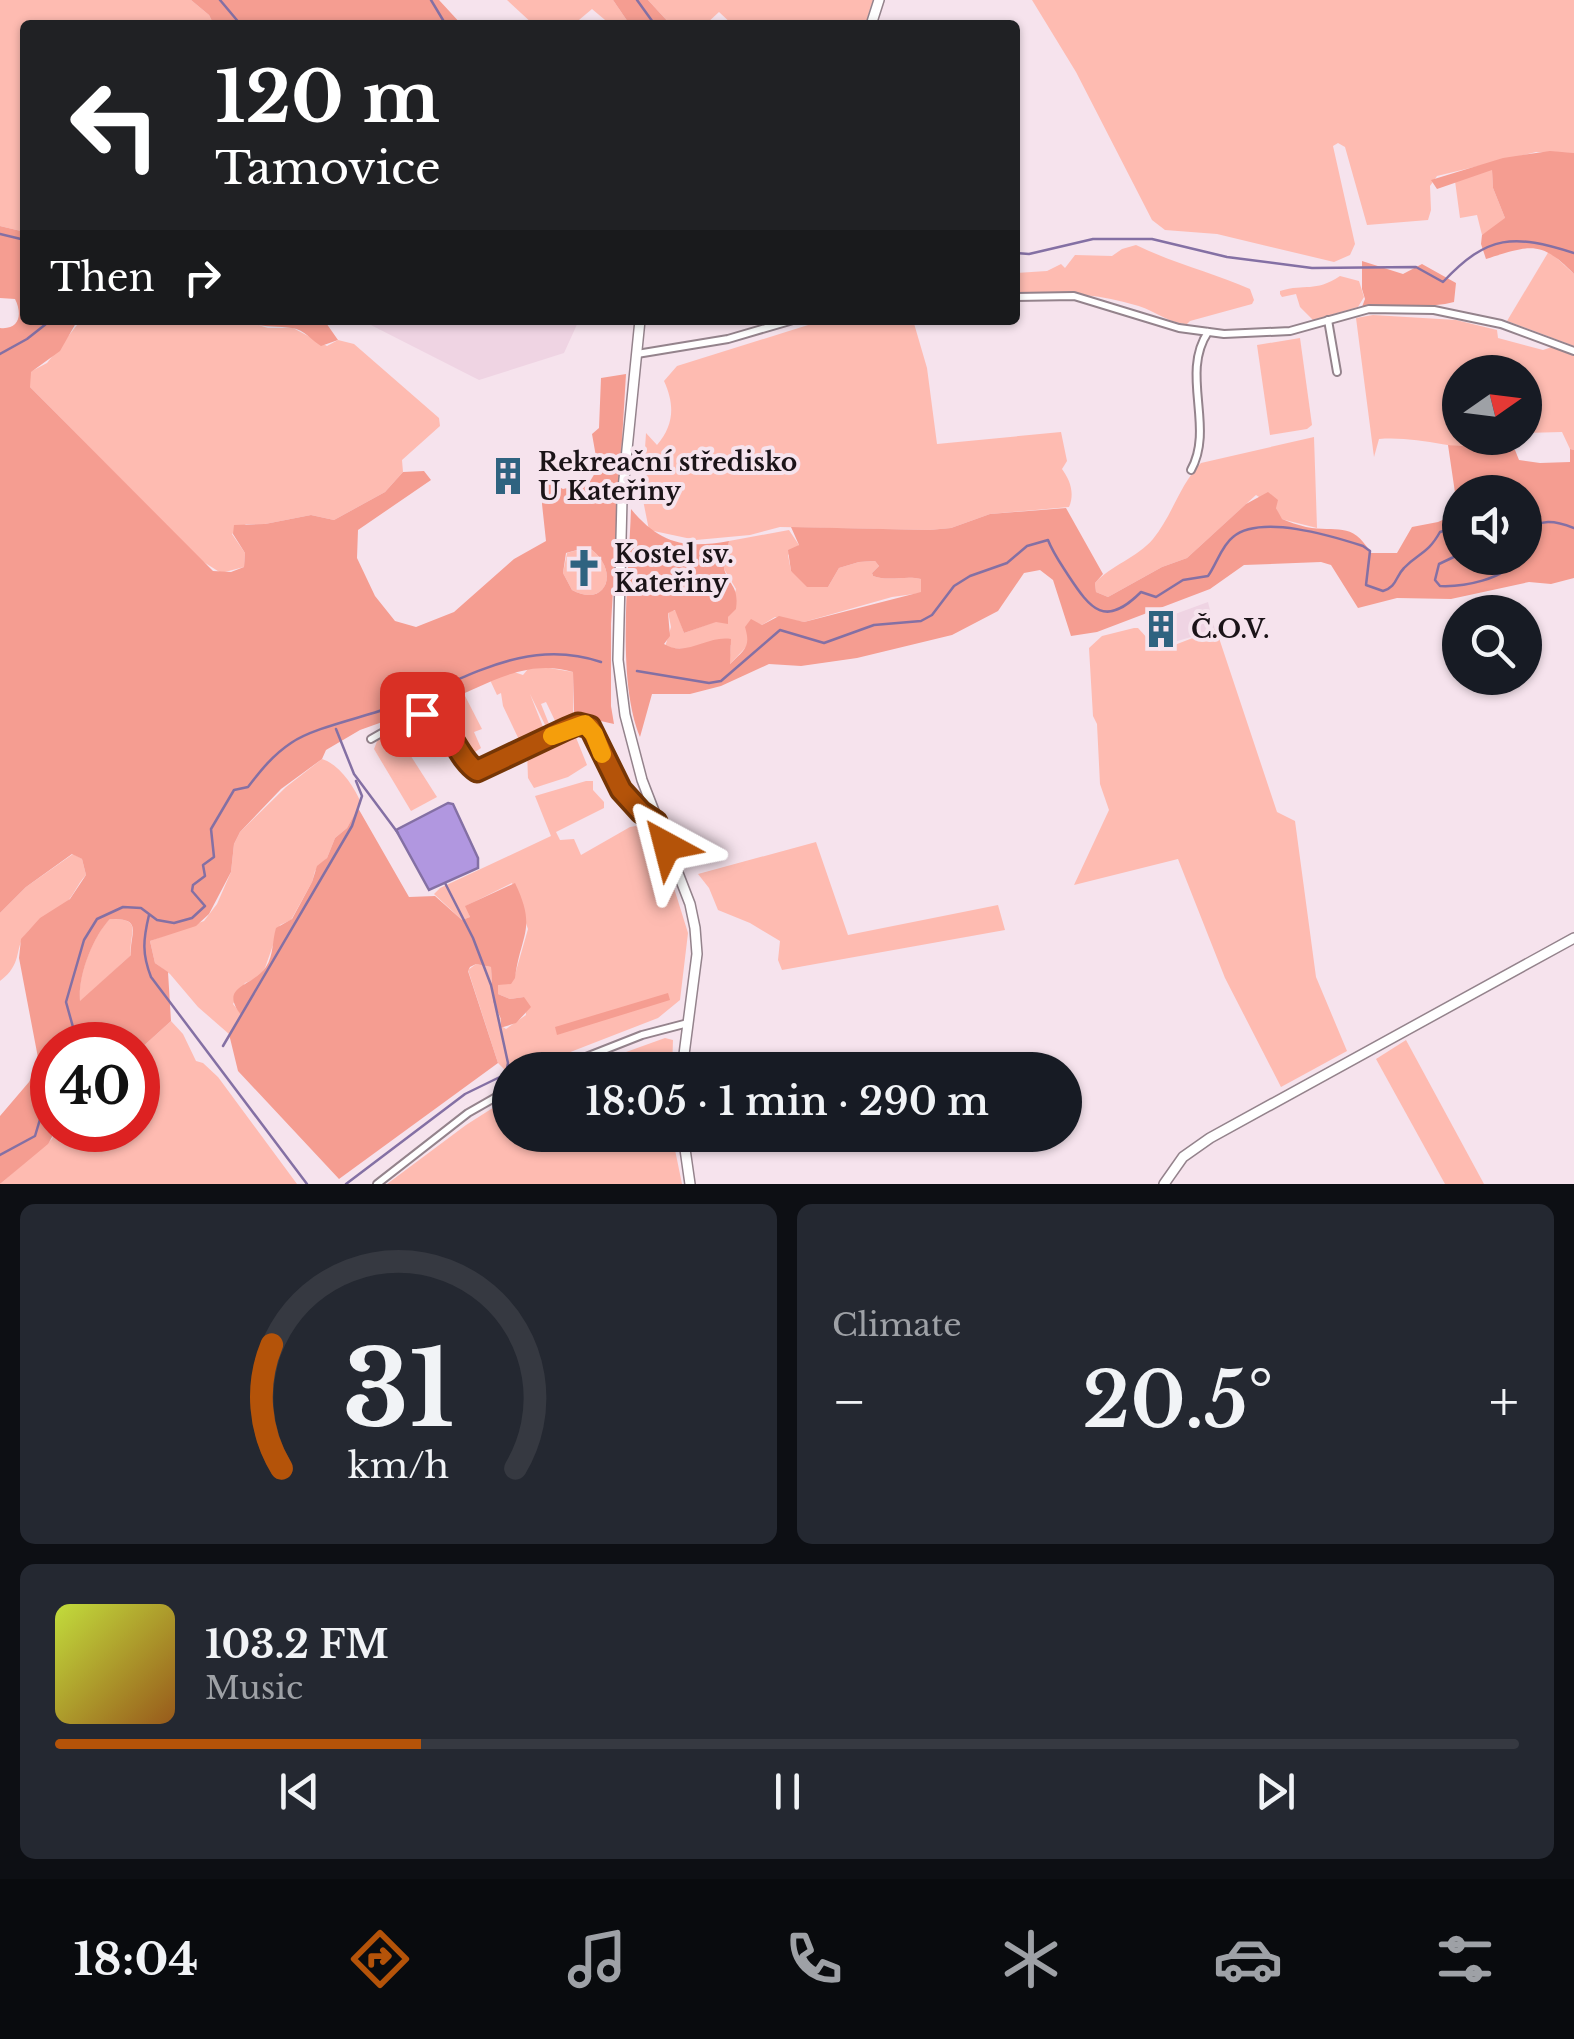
<!DOCTYPE html>
<html lang="en">
<head>
<meta charset="utf-8">
<style>
  body { margin:0; font-family:"Libre Baskerville",serif; background:#242831; color:#f1f3f6; height:100vh; display:flex; flex-direction:column; font-size:38px; white-space:nowrap }
  * { box-sizing:border-box; margin:0 }
  p { font-size:32px; color:#9ea1a6 }
  .icon { flex:none; width:55px; height:55px; fill:none; stroke:currentColor; stroke-width:2; stroke-linecap:round; stroke-linejoin:round }
  .map { position:relative; height:1184px; overflow:hidden }
  .panel { display:flex; flex-direction:column; gap:20px; padding:20px; background:#0d0f14; flex:1 }
  .panel>* { flex:none }
  .top-card { position:absolute; left:20px; top:20px; width:1000px; height:305px; border-radius:10px; box-shadow:0 2px 8px #0004; background:#202124; color:#fff; overflow:hidden }
  .needle { width:65px; rotate:76deg }
  .controls { position:absolute; left:1442px; top:355px; display:grid; gap:20px }
  .controls a { display:grid; place-items:center; width:100px; height:100px; border-radius:50%; background:#171b24; box-shadow:0 2px 8px #0004; font-size:50px }
  .speed { position:absolute; left:30px; top:1022px; display:flex; gap:20px; font-size:50px; font-weight:700; text-align:center }
  .speed>* { display:grid; place-content:center; width:130px; height:130px; border-radius:50%; background:#171b24; box-shadow:0 2px 8px #0004; line-height:1 }
  .speed .limit { border:15px solid #d22; background:#fff; color:#111 }
  .pin { position:absolute; display:grid; place-items:center; width:85px; height:85px; color:#fff; margin:-42px; border-radius:20px; box-shadow:0 5px 15px #0006 }
  .me { position:absolute; width:110px; margin:-55px; rotate:322deg; stroke-linejoin:round; filter:drop-shadow(0 0 8px #0008) }
  .turn { display:flex; align-items:center; gap:35px; height:210px; padding:0 30px; font-size:45px }
  .turn .icon { width:130px; height:130px; stroke-width:2.5 }
  .turn b { display:block; font-size:70px; line-height:85px }
  .then { display:flex; align-items:center; height:95px; padding:0 30px; background:#0003; gap:20px; font-size:38px }
  .big { font-size:75px; font-weight:600; line-height:1.1 }
  .panel .card { flex:1; display:flex; flex-direction:column; justify-content:center; gap:15px; min-width:0; padding:0 35px; border-radius:15px; background:#242831 }
  .panel .dial { align-items:center; gap:0 }
  .dial svg { height:260px; overflow:visible; fill:none; stroke:#363941; stroke-width:7; stroke-linecap:round; text-anchor:middle }
  .dial text { fill:#f1f3f6; stroke:none }
  .song { display:flex; align-items:center; gap:30px }
  .cover { width:120px; height:120px; border-radius:15px; background:linear-gradient(135deg,hsl(70 70% 55%),hsl(30 70% 35%)) }
  .played { height:10px; border-radius:5px; background:linear-gradient(90deg,#b45309 25%,#363941 25%) }
  .keys { display:flex; justify-content:space-around; direction:ltr }
  .heat { display:flex; justify-content:space-between; align-items:center; font-size:55px; direction:ltr }
  .panel .tiles { flex:1; display:grid; gap:20px; grid-template-columns:1fr 1fr }
  .card:last-child { grid-column:span 2 }
  .trip { position:absolute; left:492px; top:1052px; width:590px; height:100px; border-radius:50px; background:#171b24; box-shadow:0 2px 8px #0004; font-weight:600; line-height:100px; text-align:center }
  .tab-bar { display:flex; height:160px; justify-content:space-around; align-items:center; background:#090b0e; color:#9ea1a6 }
  .tab-bar .icon { width:70px; height:70px }
  .tab-bar .active { color:#b45309 }
  .tab-bar b { font-size:45px; color:#f1f3f6 }
  .map>svg:first-child { display:block }
</style>
</head>
<body>
<div class="map">
<svg width="1574" height="1184" viewBox="0 0 1574 1184">
  <rect width="100%" height="100%" fill="#f6e3ed"/>
  <g fill="#efd4e3">
    <path d="M361,320H579L564,353L479,380Z"/>
    <path d="M1208,602L1215,630L1164,645L1145,625Z"/>
  </g>
  <g fill="#febbb1">
    <path d="M0,0H191L209,15L214,25H25V232L0,226Z"/>
    <path d="M507,0H613L630,25H611L592,9L573,25H534Z"/>
    <path d="M648,0H873L865,25H733L719,12L705,25H671Z"/>
    <path d="M1032,0H1574V153L1536,152L1437,176L1430,186L1431,210L1428,220L1367,225L1345,147L1338,143L1333,146L1355,244L1350,255L1334,262L1217,234L1165,230L1152,220L1076,72Z"/>
    <path d="M1492,169L1493,188L1505,218V222L1482,235L1477,215L1460,218L1455,181Z"/>
    <path d="M1136,245C1173,263 1213,273 1250,289L1254,300L1252,304L1190,321L1187,324C1167,323 1155,310 1135,305C1096,293 1056,292 1015,293V273L1047,271L1061,264L1065,268L1075,255L1112,256L1122,249Z"/>
    <path d="M1549,251L1574,274V346L1507,321Z"/>
    <path d="M1340,276L1359,281L1364,297L1358,307L1313,320L1300,307L1296,294L1282,297L1280,294V291C1306,283 1314,293 1340,276Z"/>
    <path d="M1373,315L1456,320L1497,330L1498,338L1543,350L1552,347L1574,356V450L1570,449L1562,432L1525,433V372H1460V438H1518L1517,448C1472,456 1424,435 1379,439L1374,457L1356,318Z"/>
    <path d="M81,320H179L202,325L241,320L268,328H293L327,346L338,340L354,344L439,418L440,426L402,460L403,472L385,492L334,520L311,515L265,524H246L232,534L245,553L244,567L221,573L202,561L30,387V372L47,363Z"/>
    <path d="M824,320H913L927,368L937,444L1061,432L1067,461L1062,469C1070,480 1075,493 1069,507L990,514L951,528L929,530L780,527L750,535L696,540L649,530L642,495L646,433L657,445C674,425 675,405 664,381L677,366Z"/>
    <path d="M1300,338L1312,425L1307,429L1270,435L1257,345Z"/>
    <path d="M1314,437L1317,528L1281,519L1276,508L1256,495L1187,558L1162,567L1108,597L1096,592L1095,583C1111,565 1137,558 1153,539C1172,516 1180,484 1201,463Z"/>
    <path d="M789,530L799,545L788,555L791,571L822,586L828,587L839,568L859,562L875,561L879,566L872,573L873,576C889,582 905,575 921,579V593L892,597L804,622L775,617L762,625L754,622L747,646L729,665L731,645C709,645 686,651 665,647L671,627L668,612L676,610L684,633L728,617L736,589L724,569L729,541Z"/>
    <path d="M588,547C622,570 606,609 572,590L563,573L567,553Z"/>
    <path d="M1134,628H1138L1159,651L1216,629L1277,812L1295,821L1316,977L1347,1051L1281,1087L1225,978L1178,859L1074,885L1109,810L1100,784L1097,724L1093,716L1089,648L1102,636Z"/>
    <path d="M543,667L573,672V723L559,729L546,702L541,704L551,729L549,733L530,694L545,732L522,746L503,706L501,693L497,695L490,680L514,672L523,675L528,669Z"/>
    <path d="M458,694H464L482,729L474,732L481,748L475,752L480,761L471,764L444,722L441,702Z"/>
    <path d="M393,728L437,797L411,811L374,749L380,734Z"/>
    <path d="M573,730L587,765L568,777L534,788L528,778L527,752Z"/>
    <path d="M322,759C339,764 354,786 361,803L347,828L335,838L327,858L315,871L312,882L291,920L280,925L265,968L258,978L245,983L233,1004L242,1015L229,1034L198,1007L170,974L155,963L150,941L204,921L217,904L231,872L234,844L240,832L286,787Z"/>
    <path d="M586,781H593V790L604,802V808L556,832L560,840L574,839L581,855L630,827L647,824L669,872L688,933L680,1000L658,1018L524,1070H510V1075L498,1063L468,970L476,964L491,967L493,1002L501,1020L498,1024L506,1029L526,1015L524,997L510,999L498,994V984L514,978L528,929L512,883L466,906L470,917L462,920L434,894L440,888L551,836L535,796Z"/>
    <path d="M816,842L848,935L998,905L1005,930L782,970L778,960L780,941L750,923L718,910L709,888L698,874Z"/>
    <path d="M73,854L82,859L86,875C77,884 72,900 62,906C48,916 36,921 25,935C14,949 23,964 0,981V913L26,887Z"/>
    <path d="M110,919C145,918 128,934 131,955L80,1002C77,977 92,937 110,919Z"/>
    <path d="M171,1021L183,1034L196,1061L203,1063L218,1077L297,1184H0L52,1139L56,1130H138V1051Z"/>
    <path d="M665,1038L673,1040L672,1070H576Z"/>
    <path d="M1406,1040L1484,1184H1445L1376,1059Z"/>
    <path d="M510,1097V1135H672L682,1184H387L466,1125Z"/>
  </g>
  <g fill="#f59d91" fill-rule="evenodd">
    <path d="M191,0H439L462,25H214L209,15Z"/>
    <path d="M613,0H648L671,25H630Z"/>
    <path d="M1550,151L1574,153V274C1541,240 1530,245 1486,259L1481,244L1482,235L1505,218L1493,188L1492,170L1437,189L1431,180L1503,158Z"/>
    <path d="M0,226L25,232V320H89L76,323L60,351L31,372L30,387L213,571L231,572L244,567L245,553L233,534L234,525L265,524L311,515L334,520L385,492L403,472L424,471L431,480L358,530L357,558L375,596L395,621L416,627L454,612L514,559L546,541L542,504L546,480L563,489L589,483L598,468L592,434L599,428L601,378L626,374L611,624V706L614,724L574,715L573,672C524,657 485,687 442,702V706H427L360,730L326,750L322,759L281,789L240,832L234,844L231,872L209,914L196,926L150,941L155,963L168,972L171,1021L138,1051V1045H52V1130H56L48,1144L0,1184V1116L29,1082L39,1063L19,958L21,939L40,918L70,899L86,875L82,859L72,854L26,887L0,913V328C19,330 23,315 15,299L0,298ZM588,547C622,570 606,609 572,590L563,573L566,553ZM110,919C145,918 129,934 131,955L80,1001C78,976 92,938 110,919Z"/>
    <path d="M1362,261L1403,274L1422,264L1456,283L1454,302C1423,310 1393,302 1362,307L1365,299L1362,289Z"/>
    <path d="M241,320H324L338,340L321,346C311,340 305,330 292,328C274,326 259,328 241,320Z"/>
    <path d="M1448,445L1515,450L1519,460L1540,463L1570,462V449L1574,450V578L1551,584L1529,582L1451,599L1397,598L1358,608L1331,565L1321,562L1244,565L1210,589L1097,632L1071,636L1053,580L1040,570L1024,573L998,611L952,635L857,658L801,666L769,664L721,686L690,694H652L640,737C616,678 629,574 631,509C660,544 685,549 729,541L724,569C730,587 739,586 736,609L728,617V624L716,622L684,633L675,610L668,613L670,636L664,644C686,658 707,635 731,639L730,664C745,649 751,647 745,627L751,619L762,625L779,616L804,622L921,592V579C905,575 889,582 873,576L872,573L879,566L875,561L859,562L839,568L828,587H807L791,571L788,550L799,545L791,527L929,530L951,528L990,514L1066,508L1103,574L1095,583L1096,592L1108,597L1162,567L1187,558L1246,504L1268,492L1278,500L1276,508L1282,519C1289,522 1298,525 1306,527C1337,533 1351,520 1371,553H1397L1412,527L1438,522L1458,513ZM1525,492V558H1460V492Z"/>
    <path d="M358,808L409,897L435,896L462,920L470,917L465,906L515,883C537,929 521,933 515,978L511,984L498,985V994L510,999L524,997L531,1007L516,1023L500,1028L501,1019L493,1002L491,967L476,964L470,967L468,971L498,1063L339,1179L238,1071L229,1034L241,1015C218,985 253,987 266,967C274,954 272,941 276,928L292,919L312,882L317,866L327,858L335,838L347,828Z"/>
    <path d="M668,993L670,1000L557,1035L555,1027Z"/>
  </g>
  <path fill="#b197e0" stroke="#8470a4" stroke-width="2.5" d="M448,803L453,804L478,858V868L429,890L396,830Z"/>
  <g fill="none" stroke-linecap="round" stroke-linejoin="round">
    <g stroke="#8470a4" stroke-width="2.5">
      <path d="M220,0L241,25"/>
      <path d="M431,0L446,25"/>
      <path d="M637,0L655,25"/>
      <path d="M0,234L25,240"/>
      <path d="M1015,253L1029,254L1093,239H1152L1227,257L1312,268L1416,267L1443,282C1488,234 1514,234 1574,253"/>
      <path d="M0,354L27,339L51,320"/>
      <path d="M1525,534C1539,517 1556,521 1574,528"/>
      <path d="M1460,554L1439,564L1435,580L1440,586C1461,587 1507,580 1515,558"/>
      <path d="M637,671L709,683L721,681L780,630L824,643L874,625L921,621L932,615L954,586L970,576L1007,563L1027,546L1048,540C1053,553 1061,564 1068,575C1091,610 1105,628 1141,592L1156,597L1183,580L1208,576C1216,565 1222,545 1233,537C1261,514 1332,536 1363,546L1370,551L1366,585L1383,591C1397,587 1395,577 1404,568C1419,552 1427,555 1440,532L1460,526"/>
      <path d="M336,729L354,774L398,833"/>
      <path d="M149,915C143,940 142,954 151,977L307,1184"/>
      <path d="M78,1045L66,1002L84,940L97,919L123,907L141,908L157,920L174,923L192,918L205,906L192,891L193,885L205,876L203,865L214,857L211,829L234,790L248,787C261,770 273,755 291,743C314,727 366,717 394,706C464,681 524,636 601,662"/>
      <path d="M223,1046L352,826L362,796L356,781"/>
      <path d="M0,1155L35,1136L47,1096L52,1090"/>
      <path d="M346,1184L465,1094L506,1074L508,1063L491,985L473,938L445,883"/>
    </g>
    <g stroke="#94838c" stroke-width="10">
      <g id="minor">
        <path d="M1015,297L1074,296L1179,328L1224,334L1290,331L1369,309L1434,310L1501,324L1574,351"/>
        <path d="M1328,320L1337,372"/>
        <path d="M637,354L728,339L793,320"/>
        <path d="M1191,470C1215,427 1180,374 1208,332"/>
        <path d="M371,739L413,715L430,714C451,729 456,757 477,771L567,729L585,725C597,733 598,746 604,759C615,785 633,808 656,822"/>
        <path d="M553,1070L642,1035L688,1023"/>
        <path d="M377,1184L468,1113L510,1089"/>
      </g>
    </g>
    <g stroke="#94838c" stroke-width="12">
      <g id="tertiary">
        <path d="M871,25L879,0"/>
        <path d="M640,320L622,499L618,660L625,715L642,780L690,904L695,928L697,954L682,1070"/>
        <path d="M683,1135L690,1184"/>
        <path d="M1164,1184L1183,1157L1210,1138L1574,938"/>
      </g>
    </g>
    <use href="#minor" stroke="#fff" stroke-width="6"/>
    <use href="#tertiary" stroke="#fff" stroke-width="9"/>
  </g>
  <g fill="none" stroke-linecap="round" stroke-linejoin="round">
    <g stroke="#753606" stroke-width="25">
      <path id="route" d="M422,714C450,717 455,757 477,771L566,729L578,724L590,727L621,790L641,812L656,822L667,846"/>
    </g>
    <use href="#route" stroke="#b45309" stroke-width="18"/>
    <path stroke="#f59e0b" stroke-width="18" d="M552,736L585,724L594,734L602,754"/>
  </g>
  <defs>
    <g id="building-bare" transform="scale(3)"><path d="M-4-6H4V6H1V3H-1V6H-4ZM-2.5-4.3h1.7v1.8h-1.7ZM.8-4.3h1.7v1.8H.8ZM-2.5-1h1.7V.8h-1.7ZM.8-1h1.7V.8H.8Z" fill="#2f6380" stroke="#f6e3ed" stroke-width="2.5" paint-order="stroke"/></g>
    <g id="church-bare" transform="scale(3)"><path d="M-1.2-6h2.4v3.5h3.3v2.4h-3.3V6h-2.4V-.1h-3.3v-2.4h3.3Z" fill="#2f6380" stroke="#f6e3ed" stroke-width="2.5" paint-order="stroke"/></g>
  </defs>
  <g fill-rule="evenodd">
    <use href="#building-bare" x="508" y="476"/>
    <use href="#church-bare" x="584" y="568"/>
    <use href="#building-bare" x="1161" y="629"/>
  </g>
  <g text-anchor="middle" dominant-baseline="central" stroke-width="8" stroke-linejoin="round" paint-order="stroke">
    <g font-size="25" font-weight="bold" fill="#1b1418" stroke="#f6e3ed" text-anchor="start">
      <text x="538" y="462">Rekreační středisko<tspan x="538" dy="29">U Kateřiny</tspan></text>
      <text x="614" y="554">Kostel sv.<tspan x="614" dy="29">Kateřiny</tspan></text>
      <text x="1191" y="629">Č.O.V.</text>
    </g>
  </g>
</svg>
<div class="controls">
<a><svg class="needle" viewBox="-14 -14 28 28"><path d="M0-13l5 13h-10z" fill="#e53935"/><path d="M0 13l5-13h-10z" fill="#9ea1a6"/></svg></a>
<a><svg class="icon" aria-label="sound" viewBox="0 0 24 24"><path d="M4 9h4l5-4v14l-5-4H4zM17 9q2 3 0 6"/></svg></a>
<a><svg class="icon" aria-label="search" viewBox="0 0 24 24"><circle cx="10" cy="10" r="6"/><path d="M15 15l6 6"/></svg></a>
</div>
<div class="speed"><div class="limit">40</div></div>
<div class="pin" style="left:422px;top:714px;background:#d93025"><svg class="icon" aria-label="arrive" viewBox="0 0 24 24"><path d="M6 21V4h12l-3 4 3 4H6"/></svg></div>
<svg class="me" style="left:667px;top:846px" viewBox="-20 -20 40 40"><path d="M0-17L14 15 0 8-14 15z" fill="#b45309" stroke="#fff" stroke-width="4"/></svg>
<div class="trip">18:05 · 1 min · 290 m</div>
<div class="top-card">
<div class="turn"><svg class="icon" aria-label="left" viewBox="0 0 24 24"><path d="M17 20v-9H6M10 6l-5 5 5 5"/></svg><div><b>120 m</b>Tamovice</div></div>
<div class="then">Then<svg class="icon" aria-label="right" viewBox="0 0 24 24"><path d="M7 20v-9h11M14 6l5 5-5 5"/></svg></div>
</div>
</div>
<section class="panel">
<div class="tiles">
<div class="card dial"><svg viewBox="0 0 100 80">
<path d="M14 69A42 42 0 1 1 86 69"/>
<path d="M14 69A42 42 0 0 1 11 31" stroke="#b45309"/>
<text x="50" y="56" font-size="32" font-weight="700">31</text>
<text x="50" y="72" font-size="11">km/h</text>
</svg></div>
<div class="card"><p>Climate</p>
<div class="heat"><a>−</a><b class="big">20.5°</b><a>+</a></div>
</div>
<div class="card">
<div class="song"><i class="cover"></i><div><b>103.2 FM</b><p>Music</p></div></div>
<div class="played"></div>
<div class="keys"><svg class="icon" aria-label="previous" viewBox="0 0 24 24"><path d="M18 5L8 12l10 7zM5 5v14"/></svg><svg class="icon" aria-label="pause" viewBox="0 0 24 24"><path d="M8 5v14M16 5v14"/></svg><svg class="icon" aria-label="next" viewBox="0 0 24 24"><path d="M6 5l10 7-10 7zM19 5v14"/></svg></div>
</div>
</div>
</section>
<nav class="tab-bar">
<b>18:04</b>
<svg class="icon active" aria-label="directions" viewBox="0 0 24 24"><path d="M12 3l9 9-9 9-9-9zM9 14v-3h6M13 9l2 2-2 2"/></svg>
<svg class="icon" aria-label="music" viewBox="0 0 24 24"><path d="M9 18V5l10-2v13"/><circle cx="6" cy="18" r="3"/><circle cx="16" cy="16" r="3"/></svg>
<svg class="icon" aria-label="phone" viewBox="0 0 24 24"><path d="M5 4h4l2 5-3 2q2 4 5 5l2-3 5 2v4C11 20 4 13 5 4z"/></svg>
<svg class="icon" aria-label="climate" viewBox="0 0 24 24"><path d="M12 3v18M4 7l16 10M4 17L20 7"/></svg>
<svg class="icon" aria-label="car" viewBox="0 0 24 24"><path d="M5 17H2v-5l4-1 3-4h7l3 4 3 1v5h-3M9 17h6M6 11h13"/><circle cx="7" cy="17" r="2"/><circle cx="17" cy="17" r="2"/></svg>
<svg class="icon" aria-label="filters" viewBox="0 0 24 24"><path d="M4 7h16M4 17h16"/><circle cx="9" cy="7" r="2"/><circle cx="15" cy="17" r="2"/></svg>
</nav>
</body>
</html>
